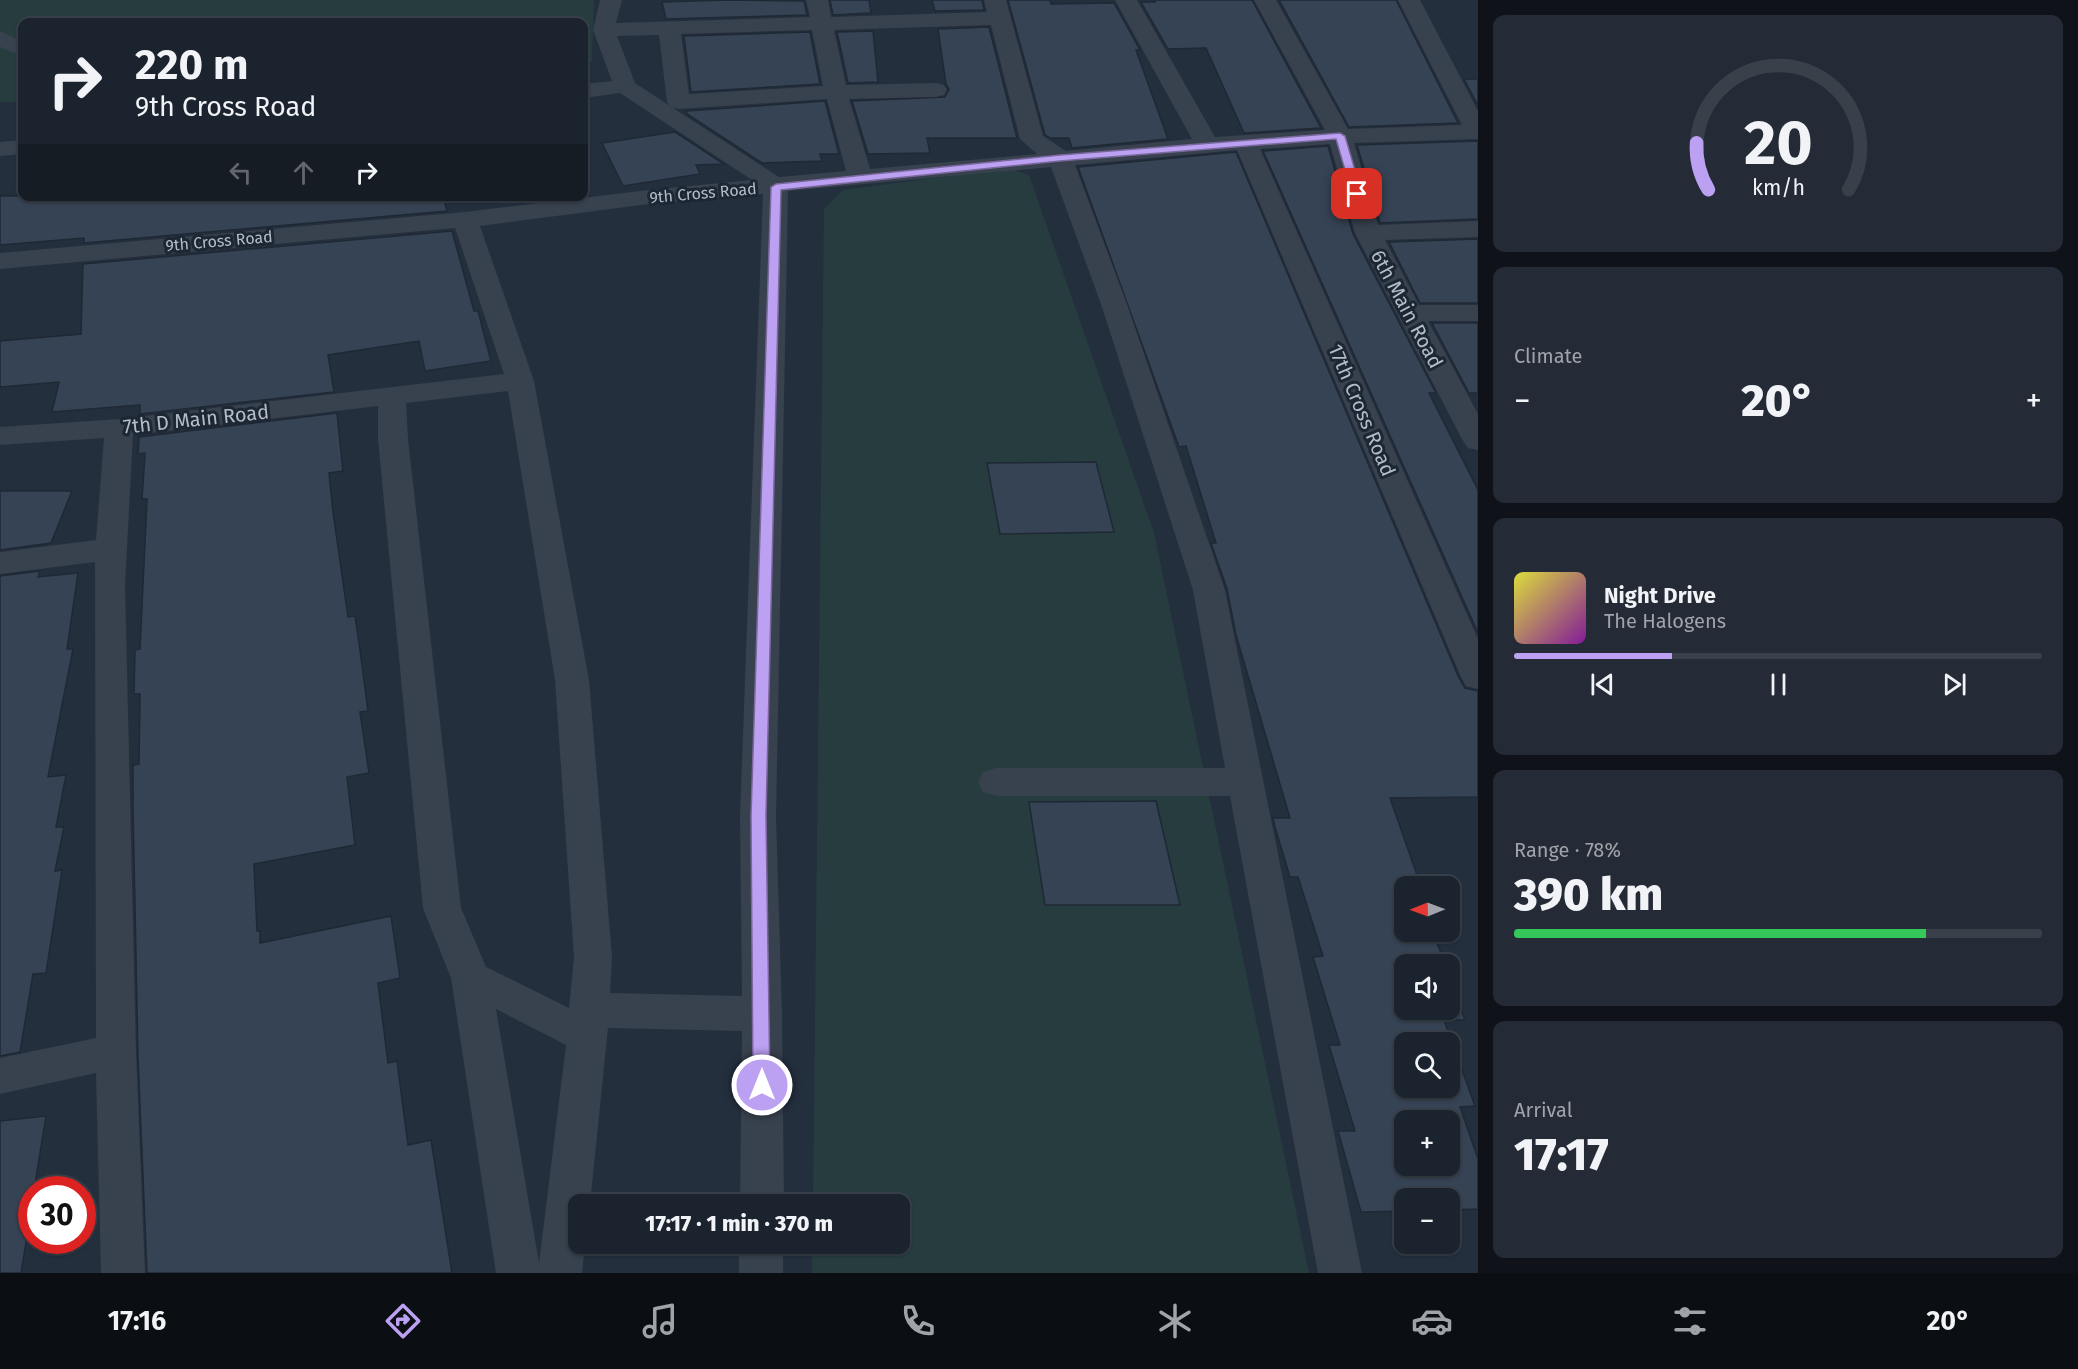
<!DOCTYPE html>
<html lang="en">
<head>
<meta charset="utf-8">
<style>
  body { margin:0; font-family:"Fira Sans",sans-serif; background:#242b36; color:#f1f3f6; height:100vh; display:flex; flex-direction:column; font-size:22px; white-space:nowrap }
  * { box-sizing:border-box; margin:0 }
  p { font-size:20px; color:#a0a4aa }
  .icon { flex:none; width:33px; height:33px; fill:none; stroke:currentColor; stroke-width:2; stroke-linecap:round; stroke-linejoin:round }
  .map { position:relative; flex:1; overflow:hidden }
  .details { display:flex; flex-direction:column; gap:15px; padding:15px; background:#0f1319; width:600px }
  .details>* { flex:none }
  .top-card { position:absolute; left:18px; top:18px; width:570px; height:183px; border-radius:12px; box-shadow:0 2px 4px #0004,0 0 0 2px #39404a; background:#1b232e; color:#f1f3f6; overflow:hidden }
  .needle { width:39px; rotate:269deg }
  .controls { position:absolute; left:1394px; top:876px; display:grid; gap:12px }
  .controls a { display:grid; place-items:center; width:66px; height:66px; border-radius:12px; background:#1b232e; box-shadow:0 2px 4px #0004,0 0 0 2px #39404a; font-size:30px }
  .speed { position:absolute; left:18px; top:1176px; display:flex; gap:12px; font-size:30px; font-weight:700; text-align:center }
  .speed>* { display:grid; place-content:center; width:78px; height:78px; border-radius:50%; background:#1b232e; box-shadow:0 2px 4px #0004,0 0 0 2px #39404a; line-height:1 }
  .speed .limit { border:9px solid #d22; background:#fff; color:#111 }
  .pin { position:absolute; display:grid; place-items:center; width:51px; height:51px; color:#fff; margin:-26px; border-radius:12px; box-shadow:0 3px 9px #0006 }
  .me { position:absolute; width:66px; margin:-33px; rotate:0deg; stroke-linejoin:round; filter:drop-shadow(0 0 4px #0008) }
  .turn { display:flex; align-items:center; gap:21px; height:126px; padding:0 18px; font-size:27px }
  .turn .icon { width:78px; height:78px; stroke-width:2.5 }
  .turn b { display:block; font-size:42px; line-height:51px }
  .lanes { display:flex; align-items:center; height:57px; padding:0 18px; background:#0003; justify-content:center; gap:30px; direction:ltr }
  .lanes .off { opacity:.35 }
  .big { font-size:45px; font-weight:800; line-height:1.1 }
  .details .tile { flex:1; display:flex; flex-direction:column; justify-content:center; gap:9px; min-width:0; padding:0 21px; border-radius:12px; background:#242b36 }
  .details .dial { align-items:center; gap:0 }
  .dial svg { height:156px; overflow:visible; fill:none; stroke:#39404a; stroke-width:7; stroke-linecap:round; text-anchor:middle }
  .dial text { fill:#f1f3f6; stroke:none }
  .song { display:flex; align-items:center; gap:18px }
  .cover { width:72px; height:72px; border-radius:9px; background:linear-gradient(135deg,hsl(60 70% 55%),hsl(290 70% 35%)) }
  .played { height:6px; border-radius:3px; background:linear-gradient(90deg,#bca0f2 30%,#39404a 30%) }
  .keys { display:flex; justify-content:space-around; direction:ltr }
  .heat { display:flex; justify-content:space-between; align-items:center; font-size:33px; direction:ltr }
  .charge { height:9px; border-radius:4px; background:linear-gradient(90deg,#34c759 78%,#39404a 0) }
  .trip { position:absolute; left:568px; top:1194px; width:342px; height:60px; border-radius:12px; background:#1b232e; box-shadow:0 2px 4px #0004,0 0 0 2px #39404a; font-weight:800; line-height:60px; text-align:center }
  .menu { display:flex; height:96px; justify-content:space-around; align-items:center; background:#0b0e12; color:#a0a4aa }
  .menu .icon { width:42px; height:42px }
  .menu .selected { color:#bca0f2 }
  .menu b { font-size:27px; color:#f1f3f6 }
  main { display:flex; flex:1; min-height:0 }
  .map>svg:first-child { display:block }
</style>
</head>
<body>
<main>
<div class="map">
<svg width="1478" height="1273" viewBox="0 0 1478 1273">
  <rect width="100%" height="100%" fill="#242f3e"/>
  <g fill="#263c3f">
    <path d="M0,0H594L592,62L584,63V22H22V102H0Z"/>
    <path d="M1009,168L1029,175L1154,533L1309,1273H812V1244H900V1204H813L824,209L843,190Z"/>
  </g>
  <g fill="#364354" stroke="#1f2835" stroke-width="1.5" fill-rule="evenodd">
    <path d="M729,0L804,1L807,15L666,19L662,2Z"/>
    <path d="M830,0H869L871,13L833,15Z"/>
    <path d="M932,0H982L984,10L935,11Z"/>
    <path d="M1008,0H1050L1051,4L1114,3L1140,50H1136L1168,139L1072,148L1069,138H1050L1045,135Z"/>
    <path d="M1155,0H1252L1321,128L1244,133L1206,48L1168,49L1141,2H1155Z"/>
    <path d="M1279,0H1396L1458,123L1349,127Z"/>
    <path d="M989,27L1017,138H927L930,153L868,154L852,101L945,97L949,89L946,84L938,29Z"/>
    <path d="M873,31L878,82L848,83L837,32Z"/>
    <path d="M810,32L820,84L691,92L684,36Z"/>
    <path d="M1464,79H1478V106Z"/>
    <path d="M825,101L839,154H820L822,161L762,163L687,114L686,111Z"/>
    <path d="M675,132L724,164L696,165L700,174L623,186L602,143Z"/>
    <path d="M1478,141V219L1380,223L1357,145Z"/>
    <path d="M1328,146L1353,234L1436,393H1429L1478,490V633L1263,151Z"/>
    <path d="M1236,152L1459,678L1465,688L1478,691V797L1390,798L1417,875H1412L1416,886H1404V932H1433L1445,964H1404V1010H1449V976L1465,1020H1444L1475,1106L1460,1107L1478,1159V1209L1449,1210V1198H1404V1211L1361,1212L1338,1131H1355L1329,1045H1340L1313,957L1323,956L1298,877H1290L1275,827L1273,818H1290L1236,635L1227,589L1211,543H1216L1186,446L1179,447L1078,167ZM1404,1042H1449V1088H1404ZM1404,1120H1449V1166H1404Z"/>
    <path d="M0,196H443L447,211L84,243V238L0,245Z"/>
    <path d="M452,231L474,311H478L491,361L425,371L419,341L328,355L334,392L140,414V405L52,412L59,382L0,387V341L81,334L83,264Z"/>
    <path d="M1478,239V303H1420L1389,242Z"/>
    <path d="M1432,323H1478V393H1469Z"/>
    <path d="M337,413L343,471L329,473L333,512L348,617L355,616L360,650L368,711L360,712L369,773L347,777L355,845L254,864L257,931H260V943L391,916L400,978L378,983L388,1063L397,1061L408,1145L431,1140L452,1273H147L138,1057L133,808V765L139,764L140,694H134L135,650L140,649L147,499H142L145,453L138,454L139,437Z"/>
    <path d="M1096,462L1114,532L1000,534L987,463Z"/>
    <path d="M0,491H72L51,543L0,550Z"/>
    <path d="M40,571L38,577L78,573L67,649H73L48,777L66,775L56,827H64L55,871L62,870L46,973L33,974L20,1052L0,1056V576Z"/>
    <path d="M1156,801L1180,905H1045L1029,802Z"/>
    <path d="M46,1116L34,1190H32V1206L21,1273H0V1121Z"/>
  </g>
  <g fill="none" stroke-linecap="round" stroke-linejoin="round">
    <g fill="#38414e" fill-rule="evenodd">
      <path d="M600,0H622L616,23L810,17L806,0H828L831,17L987,12L984,0H1006L1043,136L1066,151L1192,139L1115,0H1137L1215,137L1325,130L1254,0H1276L1348,129L1462,125L1398,0H1420L1478,111V139L1354,143L1378,225L1478,221V237L1385,240L1419,305H1478V321H1428L1478,414V450L1468,448L1463,441L1355,233L1330,144L1260,149L1478,639V689L1466,686L1461,677L1237,150L1075,165L1127,304L1225,590L1362,1273H1318L1230,796H996L983,792L978,782L983,772L996,768H1225L1193,590L1101,304L1051,167L788,191L776,816L782,1014L784,1204H740L742,1031L608,1028L590,1204H579V1244H585L582,1273H496L451,978L423,908L378,439V406L133,435L125,585L136,1051L145,1273H101L96,1073L0,1094V1058L96,1038L95,562L0,574V552L96,540L104,438L0,445V427L119,419L504,374L455,228L0,269V253L465,212L649,190L752,180L620,93L584,98V84L612,81L593,30ZM991,25L1020,139L1037,154L870,169L849,99L936,97L944,95L947,90L944,85L936,83L846,85L834,30ZM812,30L823,86L689,94L681,34ZM659,35L667,102L671,107L679,109L827,99L846,171L779,177L635,83L617,36ZM763,194L740,816L742,996L610,993L612,957L589,680L534,381L480,226L649,204ZM508,391L555,680L574,957L569,1008L486,967L461,908L408,439L406,403ZM496,1009L566,1045L539,1263Z"/>
      <path d="M0,31L22,41V56L0,47Z"/>
      <path d="M22,140V154L0,156V142Z"/>
      <rect x="739" y="1244" width="44" height="29"/>
    </g>
  </g>
  <path fill="#bca0f2" stroke="#7a689d" stroke-width="1.5" d="M1340,133L1345,136L1362,194L1360,196L1352,194L1336,139L1060,161L781,190L766,816L770,1085L768,1091L762,1093L756,1091L753,1085L751,816L771,187L776,184L1060,155Z"/>
  <g text-anchor="middle" dominant-baseline="central" stroke-width="6" stroke-linejoin="round" paint-order="stroke">
    <g font-size="16" fill="#b4bcc9" stroke="#1d2633">
      <text transform="translate(703 193) rotate(-5)">9th Cross Road</text>
      <text transform="translate(219 241) rotate(-5)">9th Cross Road</text>
    </g>
    <g font-size="20" fill="#b4bcc9" stroke="#1d2633">
      <text transform="translate(1407 309) rotate(62)">6th Main Road</text>
      <text transform="translate(1362 410) rotate(67)">17th Cross Road</text>
      <text transform="translate(196 419) rotate(-6)">7th D Main Road</text>
    </g>
  </g>
</svg>
<div class="controls">
<a><svg class="needle" viewBox="-14 -14 28 28"><path d="M0-13l5 13h-10z" fill="#e53935"/><path d="M0 13l5-13h-10z" fill="#a0a4aa"/></svg></a>
<a><svg class="icon" aria-label="sound" viewBox="0 0 24 24"><path d="M4 9h4l5-4v14l-5-4H4zM17 9q2 3 0 6"/></svg></a>
<a><svg class="icon" aria-label="search" viewBox="0 0 24 24"><circle cx="10" cy="10" r="6"/><path d="M15 15l6 6"/></svg></a>
<a>+</a>
<a>−</a>
</div>
<div class="speed"><div class="limit">30</div></div>
<div class="pin" style="left:1357px;top:194px;background:#d93025"><svg class="icon" aria-label="arrive" viewBox="0 0 24 24"><path d="M6 21V4h12l-3 4 3 4H6"/></svg></div>
<svg class="me" style="left:762px;top:1085px" viewBox="-20 -20 40 40"><circle r="17" fill="#bca0f2" stroke="#fff" stroke-width="3"/><path d="M0-11L8 9 0 5-8 9z" fill="#fff"/></svg>
<div class="trip">17:17 · 1 min · 370 m</div>
<div class="top-card">
<div class="turn"><svg class="icon" aria-label="right" viewBox="0 0 24 24"><path d="M7 20v-9h11M14 6l5 5-5 5"/></svg><div><b>220 m</b>9th Cross Road</div></div>
<div class="lanes"><svg class="icon off" aria-label="left" viewBox="0 0 24 24"><path d="M17 20v-9H6M10 6l-5 5 5 5"/></svg><svg class="icon off" aria-label="ahead" viewBox="0 0 24 24"><path d="M12 20V5M6 11l6-6 6 6"/></svg><svg class="icon" aria-label="right" viewBox="0 0 24 24"><path d="M7 20v-9h11M14 6l5 5-5 5"/></svg></div>
</div>
</div>
<section class="details">
<div class="tile dial"><svg viewBox="0 0 100 80">
<path d="M14 69A42 42 0 1 1 86 69"/>
<path d="M14 69A42 42 0 0 1 8 45" stroke="#bca0f2"/>
<text x="50" y="56" font-size="32" font-weight="700">20</text>
<text x="50" y="72" font-size="11">km/h</text>
</svg></div>
<div class="tile"><p>Climate</p>
<div class="heat"><a>−</a><b class="big">20°</b><a>+</a></div>
</div>
<div class="tile">
<div class="song"><i class="cover"></i><div><b>Night Drive</b><p>The Halogens</p></div></div>
<div class="played"></div>
<div class="keys"><svg class="icon" aria-label="previous" viewBox="0 0 24 24"><path d="M18 5L8 12l10 7zM5 5v14"/></svg><svg class="icon" aria-label="pause" viewBox="0 0 24 24"><path d="M8 5v14M16 5v14"/></svg><svg class="icon" aria-label="next" viewBox="0 0 24 24"><path d="M6 5l10 7-10 7zM19 5v14"/></svg></div>
</div>
<div class="tile"><p>Range · 78%</p><b class="big">390 km</b><div class="charge"></div></div>
<div class="tile"><p>Arrival</p><b class="big">17:17</b></div>
</section>
</main>
<nav class="menu">
<b>17:16</b>
<svg class="icon selected" aria-label="directions" viewBox="0 0 24 24"><path d="M12 3l9 9-9 9-9-9zM9 14v-3h6M13 9l2 2-2 2"/></svg>
<svg class="icon" aria-label="music" viewBox="0 0 24 24"><path d="M9 18V5l10-2v13"/><circle cx="6" cy="18" r="3"/><circle cx="16" cy="16" r="3"/></svg>
<svg class="icon" aria-label="phone" viewBox="0 0 24 24"><path d="M5 4h4l2 5-3 2q2 4 5 5l2-3 5 2v4C11 20 4 13 5 4z"/></svg>
<svg class="icon" aria-label="climate" viewBox="0 0 24 24"><path d="M12 3v18M4 7l16 10M4 17L20 7"/></svg>
<svg class="icon" aria-label="car" viewBox="0 0 24 24"><path d="M5 17H2v-5l4-1 3-4h7l3 4 3 1v5h-3M9 17h6M6 11h13"/><circle cx="7" cy="17" r="2"/><circle cx="17" cy="17" r="2"/></svg>
<svg class="icon" aria-label="filters" viewBox="0 0 24 24"><path d="M4 7h16M4 17h16"/><circle cx="9" cy="7" r="2"/><circle cx="15" cy="17" r="2"/></svg>
<b>20°</b>
</nav>
</body>
</html>
